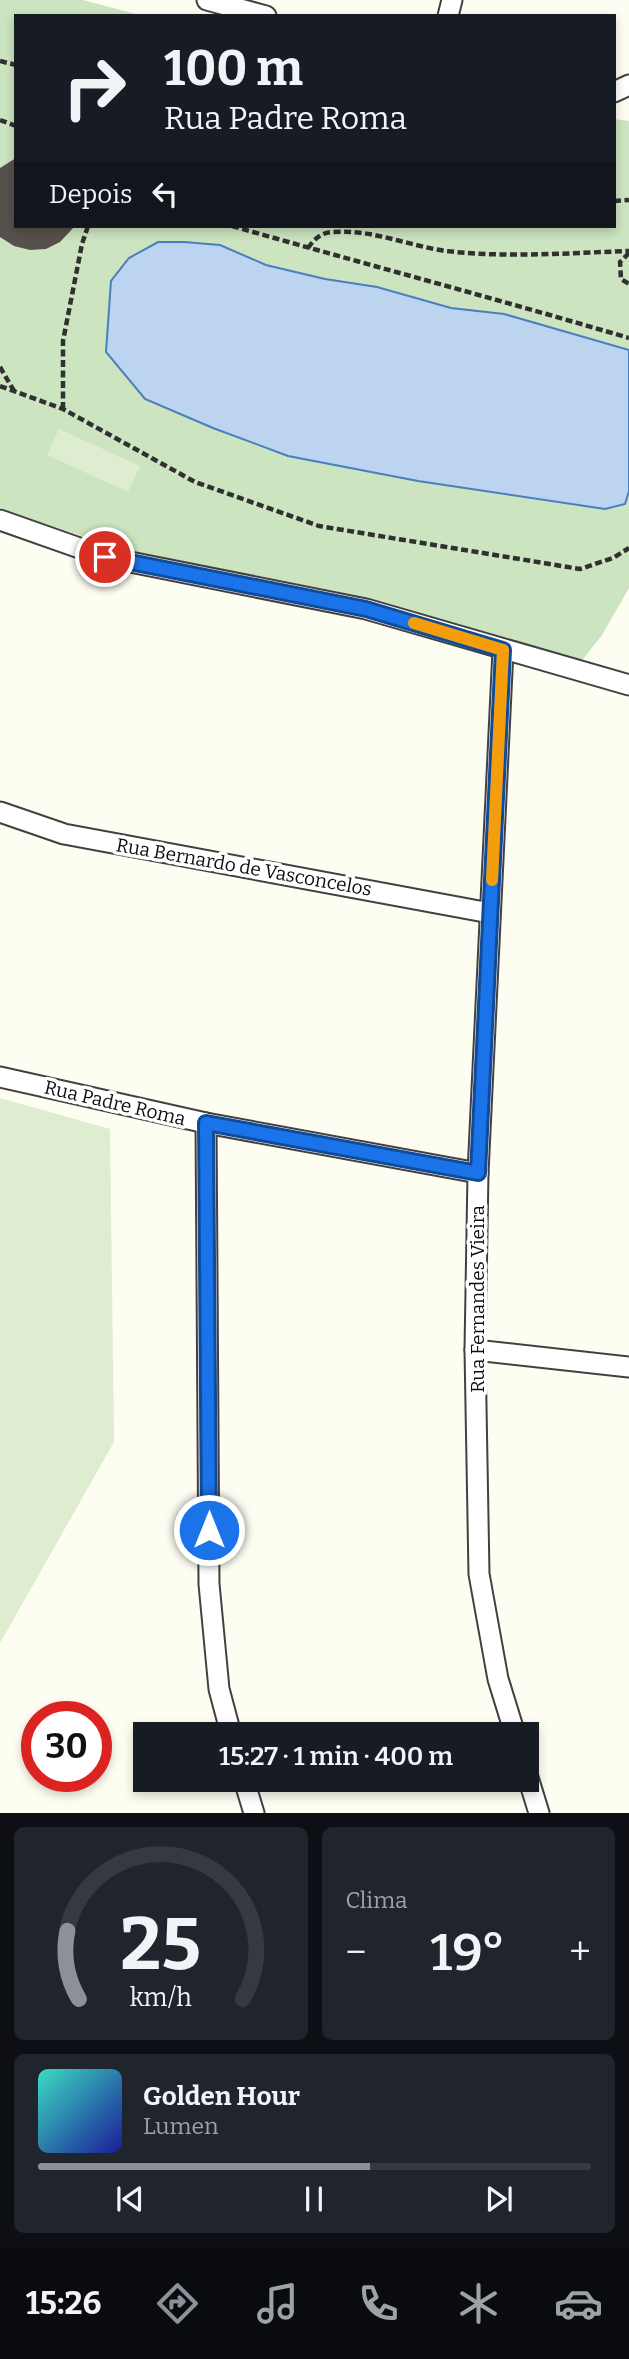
<!DOCTYPE html>
<html lang="pt">
<head>
<meta charset="utf-8">
<style>
  body { margin:0; font-family:Bitter,serif; background:#20242c; color:#f1f3f6; height:100vh; display:flex; flex-direction:column; font-size:26px; white-space:nowrap }
  * { box-sizing:border-box; margin:0 }
  p { font-size:23px; color:#9ea1a6 }
  .icon { flex:none; width:38px; height:38px; fill:none; stroke:currentColor; stroke-width:2; stroke-linecap:round; stroke-linejoin:round }
  .map { position:relative; height:1813px; overflow:hidden }
  .sheet { display:flex; flex-direction:column; gap:14px; padding:14px; background:#0d0f14; flex:1 }
  .sheet>* { flex:none }
  .top-card { position:absolute; left:14px; top:14px; width:602px; height:214px; border-radius:0px; box-shadow:0 4px 10px #0003; background:#171b24; color:#f1f3f6; overflow:hidden }
  .speed { position:absolute; left:21px; top:1701px; display:flex; gap:14px; font-size:35px; font-weight:700; text-align:center }
  .speed>* { display:grid; place-content:center; width:91px; height:91px; border-radius:50%; background:#171b24; box-shadow:0 4px 10px #0003; line-height:1 }
  .speed .limit { border:10px solid #d22; background:#fff; color:#111 }
  .pin { position:absolute; display:grid; place-items:center; width:60px; height:60px; color:#fff; margin:-30px; border:4px solid #fff; border-radius:50%; box-shadow:0 2px 7px #0007 }
  .me { position:absolute; width:77px; margin:-38px; rotate:0deg; stroke-linejoin:round; filter:drop-shadow(0 0 5px #0008) }
  .turn { display:flex; align-items:center; gap:24px; height:147px; padding:0 35px; font-size:32px }
  .turn .icon { width:91px; height:91px; stroke-width:2.5 }
  .turn b { display:block; font-size:49px; line-height:60px }
  .then { display:flex; align-items:center; height:66px; padding:0 35px; background:#0003; gap:14px; font-size:26px }
  .big { font-size:52px; font-weight:600; line-height:1.1 }
  .sheet .tile { flex:1; display:flex; flex-direction:column; justify-content:center; gap:10px; min-width:0; padding:0 24px; border-radius:10px; background:#20242c }
  .sheet .dial { align-items:center; gap:0 }
  .dial svg { height:182px; overflow:visible; fill:none; stroke:#363941; stroke-width:7; stroke-linecap:round; text-anchor:middle }
  .dial text { fill:#f1f3f6; stroke:none }
  .song { display:flex; align-items:center; gap:21px }
  .cover { width:84px; height:84px; border-radius:10px; background:linear-gradient(135deg,hsl(170 70% 55%),hsl(240 70% 35%)) }
  .played { height:7px; border-radius:4px; background:linear-gradient(90deg,#8c9099 60%,#363941 60%) }
  .keys { display:flex; justify-content:space-around; direction:ltr }
  .heat { display:flex; justify-content:space-between; align-items:center; font-size:38px; direction:ltr }
  .sheet .tiles { flex:1; display:grid; gap:14px; grid-template-columns:1fr 1fr }
  .tile:last-child { grid-column:span 2 }
  .trip { position:absolute; left:133px; top:1722px; width:406px; height:70px; border-radius:0px; background:#171b24; box-shadow:0 4px 10px #0003; font-weight:600; line-height:70px; text-align:center }
  .tabs { display:flex; height:112px; justify-content:space-around; align-items:center; background:#090b0e; color:#9ea1a6 }
  .tabs .icon { width:49px; height:49px }
  .tabs .on { color:#8c9099 }
  .tabs b { font-size:32px; color:#f1f3f6 }
  .map>svg:first-child { display:block }
</style>
</head>
<body>
<div class="map">
<svg width="629" height="1813" viewBox="0 0 629 1813">
  <rect width="100%" height="100%" fill="#fdfdf2"/>
  <path fill="#cce4bf" d="M0,0H83L143,16H16V226H614V119L629,121V588L602,635L580,663L152,558L10,513L0,507Z"/>
  <g fill="#deedcf">
    <path d="M59,429L140,466L128,492L47,455Z"/>
    <path d="M0,1098L110,1129L114,1442L0,1643Z"/>
  </g>
  <path fill="#bcd4ef" stroke="#4b7ebe" stroke-width="2" d="M158,242H184L220,245L266,265L325,279L377,287L451,308L504,314L629,350V491L625,504L605,509L418,481L288,456L213,428L145,399L106,352L111,281L129,258Z"/>
  <path fill="#56514c" d="M16,158V226H75L60,242L46,249L30,250L14,246L0,237V168Z"/>
  <g fill="none" stroke-linecap="round" stroke-linejoin="round">
    <g stroke="#414141" stroke-width="23">
      <g id="street">
        <path d="M207,0L266,16"/>
        <path d="M448,16L452,0"/>
        <path d="M614,92L629,85"/>
        <path d="M0,520L105,557L366,609L629,685"/>
        <path d="M503,650L478,1173L475,1350L479,1574L498,1679L515,1734"/>
        <path d="M0,812L64,834L490,913"/>
        <path d="M0,1077L206,1123L478,1173"/>
        <path d="M206,1123L209,1584L219,1689L231,1734"/>
        <path d="M475,1350L629,1367"/>
        <path d="M527,1774L539,1813"/>
        <path d="M244,1780L254,1813"/>
      </g>
    </g>
    <g stroke="#303030" stroke-width="4.5" stroke-dasharray="7 3.5" stroke-linecap="butt">
      <path d="M0,61L16,65"/>
      <path d="M0,120L16,126"/>
      <path d="M614,201L629,200"/>
      <path d="M232,226C365,264 497,299 629,338"/>
      <path d="M308,248C315,238 322,232 334,232C372,229 409,246 446,251C507,258 568,253 629,251"/>
      <path d="M629,253L620,262L621,279L629,284"/>
      <path d="M0,367L14,391"/>
      <path d="M0,386L63,409L195,482L319,526L580,569L613,558L629,548"/>
      <path d="M63,409V341L82,244L88,226"/>
    </g>
    <use href="#street" stroke="#fff" stroke-width="19"/>
  </g>
  <g fill="none" stroke-linecap="round" stroke-linejoin="round">
    <g stroke="#114b97" stroke-width="18">
      <path id="route" d="M105,557L366,609L503,650L478,1173L206,1123L209,1530"/>
    </g>
    <use href="#route" stroke="#1a73e8" stroke-width="12"/>
    <path stroke="#f59e0b" stroke-width="12" d="M414,623L503,650L492,880"/>
  </g>
  <g text-anchor="middle" dominant-baseline="central" stroke-width="7" stroke-linejoin="round" paint-order="stroke">
    <g font-size="19" fill="#0e0e0e" stroke="#fff">
      <text transform="translate(244 867) rotate(10)">Rua Bernardo de Vasconcelos</text>
      <text transform="translate(115 1103) rotate(13)">Rua Padre Roma</text>
      <text transform="translate(477 1299) rotate(-90)">Rua Fernandes Vieira</text>
    </g>
  </g>
</svg>
<div class="speed"><div class="limit">30</div></div>
<div class="pin" style="left:105px;top:557px;background:#d93025"><svg class="icon" aria-label="arrive" viewBox="0 0 24 24"><path d="M6 21V4h12l-3 4 3 4H6"/></svg></div>
<svg class="me" style="left:209px;top:1530px" viewBox="-20 -20 40 40"><circle r="17" fill="#1a73e8" stroke="#fff" stroke-width="3"/><path d="M0-11L8 9 0 5-8 9z" fill="#fff"/></svg>
<div class="trip">15:27 · 1 min · 400 m</div>
<div class="top-card">
<div class="turn"><svg class="icon" aria-label="right" viewBox="0 0 24 24"><path d="M7 20v-9h11M14 6l5 5-5 5"/></svg><div><b>100 m</b>Rua Padre Roma</div></div>
<div class="then">Depois<svg class="icon" aria-label="left" viewBox="0 0 24 24"><path d="M17 20v-9H6M10 6l-5 5 5 5"/></svg></div>
</div>
</div>
<section class="sheet">
<div class="tiles">
<div class="tile dial"><svg viewBox="0 0 100 80">
<path d="M14 69A42 42 0 1 1 86 69"/>
<path d="M14 69A42 42 0 0 1 9 39" stroke="#8c9099"/>
<text x="50" y="56" font-size="32" font-weight="700">25</text>
<text x="50" y="72" font-size="11">km/h</text>
</svg></div>
<div class="tile"><p>Clima</p>
<div class="heat"><a>−</a><b class="big">19°</b><a>+</a></div>
</div>
<div class="tile">
<div class="song"><i class="cover"></i><div><b>Golden Hour</b><p>Lumen</p></div></div>
<div class="played"></div>
<div class="keys"><svg class="icon" aria-label="previous" viewBox="0 0 24 24"><path d="M18 5L8 12l10 7zM5 5v14"/></svg><svg class="icon" aria-label="pause" viewBox="0 0 24 24"><path d="M8 5v14M16 5v14"/></svg><svg class="icon" aria-label="next" viewBox="0 0 24 24"><path d="M6 5l10 7-10 7zM19 5v14"/></svg></div>
</div>
</div>
</section>
<nav class="tabs">
<b>15:26</b>
<svg class="icon on" aria-label="directions" viewBox="0 0 24 24"><path d="M12 3l9 9-9 9-9-9zM9 14v-3h6M13 9l2 2-2 2"/></svg>
<svg class="icon" aria-label="music" viewBox="0 0 24 24"><path d="M9 18V5l10-2v13"/><circle cx="6" cy="18" r="3"/><circle cx="16" cy="16" r="3"/></svg>
<svg class="icon" aria-label="phone" viewBox="0 0 24 24"><path d="M5 4h4l2 5-3 2q2 4 5 5l2-3 5 2v4C11 20 4 13 5 4z"/></svg>
<svg class="icon" aria-label="climate" viewBox="0 0 24 24"><path d="M12 3v18M4 7l16 10M4 17L20 7"/></svg>
<svg class="icon" aria-label="car" viewBox="0 0 24 24"><path d="M5 17H2v-5l4-1 3-4h7l3 4 3 1v5h-3M9 17h6M6 11h13"/><circle cx="7" cy="17" r="2"/><circle cx="17" cy="17" r="2"/></svg>
</nav>
</body>
</html>
